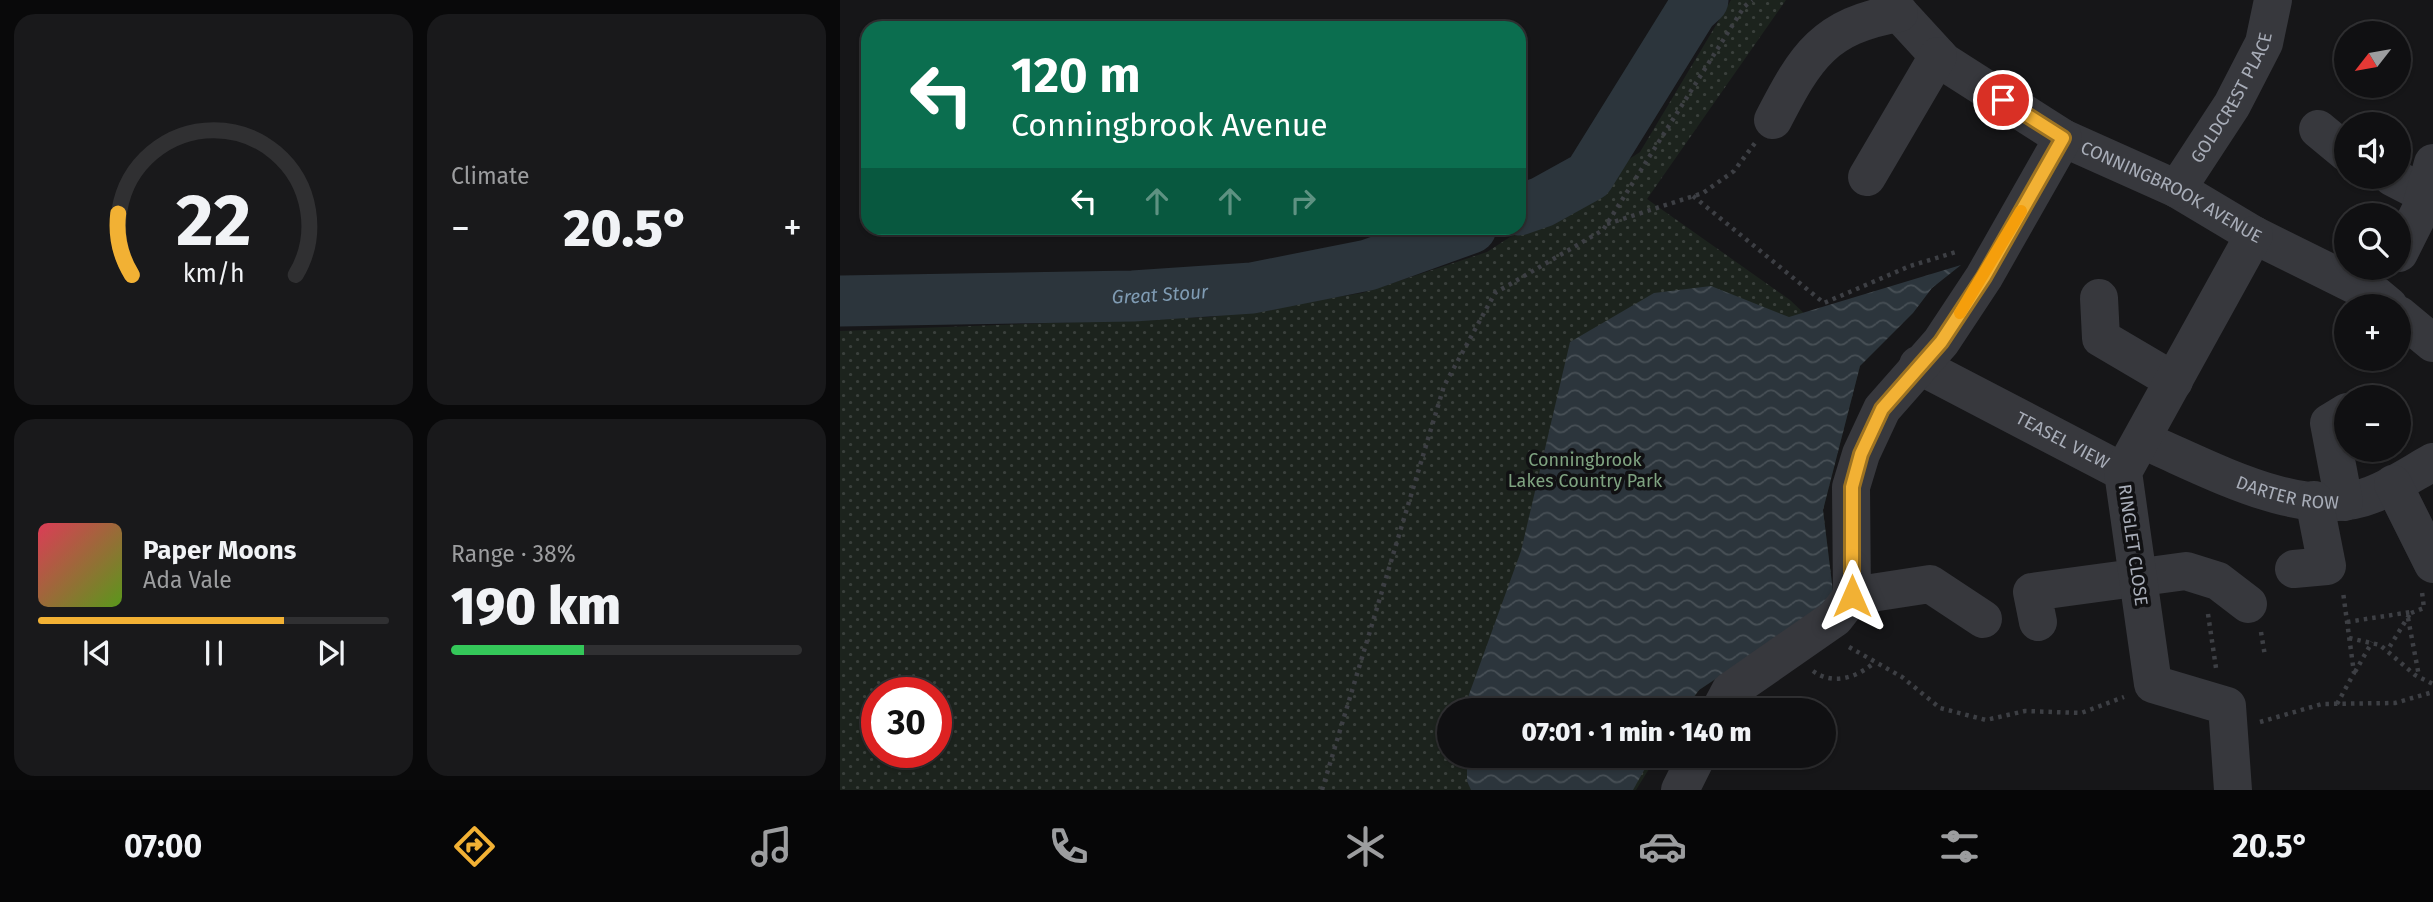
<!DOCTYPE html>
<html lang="en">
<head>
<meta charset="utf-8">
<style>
  body { margin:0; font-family:"Fira Sans",sans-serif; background:#19191b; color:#f1f3f6; height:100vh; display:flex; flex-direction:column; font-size:26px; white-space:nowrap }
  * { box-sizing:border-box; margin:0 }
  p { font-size:23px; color:#9c9d9f }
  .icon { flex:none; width:38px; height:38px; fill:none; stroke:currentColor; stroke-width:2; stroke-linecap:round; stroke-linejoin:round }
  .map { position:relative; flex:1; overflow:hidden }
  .side { display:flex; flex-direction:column; gap:14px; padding:14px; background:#09090a; width:840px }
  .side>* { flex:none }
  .banner { position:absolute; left:21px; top:21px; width:665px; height:214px; border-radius:21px; box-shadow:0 2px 5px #0004,0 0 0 2px #303032; background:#0b6e4f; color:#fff; overflow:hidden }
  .needle { width:46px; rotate:239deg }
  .fabs { position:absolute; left:1494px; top:21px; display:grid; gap:14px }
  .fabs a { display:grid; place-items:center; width:77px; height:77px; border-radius:50%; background:#101012; box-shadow:0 2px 5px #0004,0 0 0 2px #303032; font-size:35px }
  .speed { position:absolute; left:21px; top:677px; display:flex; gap:14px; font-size:35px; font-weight:700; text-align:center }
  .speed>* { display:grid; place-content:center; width:91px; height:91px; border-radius:50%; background:#101012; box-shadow:0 2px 5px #0004,0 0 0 2px #303032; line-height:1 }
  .speed .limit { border:10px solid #d22; background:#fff; color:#111 }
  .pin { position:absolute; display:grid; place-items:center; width:60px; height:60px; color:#fff; margin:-30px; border:4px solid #fff; border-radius:50%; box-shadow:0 2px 7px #0007 }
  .me { position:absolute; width:77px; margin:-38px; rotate:0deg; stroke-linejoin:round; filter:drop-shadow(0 0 5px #0008) }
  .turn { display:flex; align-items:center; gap:24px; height:147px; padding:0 35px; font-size:32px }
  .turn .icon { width:91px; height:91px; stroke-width:2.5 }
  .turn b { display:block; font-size:49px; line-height:60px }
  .lanes { display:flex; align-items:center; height:66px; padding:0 35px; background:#0003; justify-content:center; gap:35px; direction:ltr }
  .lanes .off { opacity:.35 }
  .big { font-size:52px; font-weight:800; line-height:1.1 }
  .side .tile { flex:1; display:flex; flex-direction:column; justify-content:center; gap:10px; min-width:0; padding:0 24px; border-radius:21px; background:#19191b }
  .side .dial { align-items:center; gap:0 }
  .dial svg { height:182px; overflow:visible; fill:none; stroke:#303032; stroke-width:7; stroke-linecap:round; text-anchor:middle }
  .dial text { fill:#f1f3f6; stroke:none }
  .song { display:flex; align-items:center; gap:21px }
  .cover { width:84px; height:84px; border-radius:10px; background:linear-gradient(135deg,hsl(350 70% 55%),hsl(90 70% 35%)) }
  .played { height:7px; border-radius:4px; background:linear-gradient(90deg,#f2b134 70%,#303032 70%) }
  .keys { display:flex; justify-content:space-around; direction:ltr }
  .heat { display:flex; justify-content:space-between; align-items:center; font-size:38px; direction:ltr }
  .charge { height:10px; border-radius:5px; background:linear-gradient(90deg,#34c759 38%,#303032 0) }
  .side .tiles { flex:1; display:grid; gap:14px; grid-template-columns:repeat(2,1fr) }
  .trip { position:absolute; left:597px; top:698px; width:399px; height:70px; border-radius:35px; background:#101012; box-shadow:0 2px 5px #0004,0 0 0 2px #303032; font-weight:800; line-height:70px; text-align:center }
  .dock { display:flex; height:112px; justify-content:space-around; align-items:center; background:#060607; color:#9c9d9f }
  .dock .icon { width:49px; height:49px }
  .dock .current { color:#f2b134 }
  .dock b { font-size:32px; color:#f1f3f6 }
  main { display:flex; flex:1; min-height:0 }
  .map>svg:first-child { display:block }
</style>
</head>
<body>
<main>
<section class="side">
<div class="tiles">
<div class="tile dial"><svg viewBox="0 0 100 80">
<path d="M14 69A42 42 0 1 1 86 69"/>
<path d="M14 69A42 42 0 0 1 8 42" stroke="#f2b134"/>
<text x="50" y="56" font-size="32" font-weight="700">22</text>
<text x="50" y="72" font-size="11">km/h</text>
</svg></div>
<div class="tile"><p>Climate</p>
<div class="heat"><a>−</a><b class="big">20.5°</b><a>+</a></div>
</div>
<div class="tile">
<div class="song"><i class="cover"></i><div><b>Paper Moons</b><p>Ada Vale</p></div></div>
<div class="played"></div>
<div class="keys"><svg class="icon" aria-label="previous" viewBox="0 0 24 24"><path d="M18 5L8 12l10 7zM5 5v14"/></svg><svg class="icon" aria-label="pause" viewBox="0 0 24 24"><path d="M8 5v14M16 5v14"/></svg><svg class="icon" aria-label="next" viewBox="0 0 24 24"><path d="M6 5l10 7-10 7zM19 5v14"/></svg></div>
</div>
<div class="tile"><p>Range · 38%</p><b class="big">190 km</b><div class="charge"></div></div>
</div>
</section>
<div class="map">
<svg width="1593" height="790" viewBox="0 0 1593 790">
  <defs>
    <pattern id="park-dots" width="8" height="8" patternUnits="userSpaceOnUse" patternTransform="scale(1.75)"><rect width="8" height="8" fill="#1c231d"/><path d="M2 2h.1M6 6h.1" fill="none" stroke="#3a403c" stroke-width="1.8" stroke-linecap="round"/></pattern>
    <pattern id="water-waves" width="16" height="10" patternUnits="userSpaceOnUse" patternTransform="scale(1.75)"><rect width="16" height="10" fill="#2c353c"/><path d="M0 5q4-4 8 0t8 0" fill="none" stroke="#485056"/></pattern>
  </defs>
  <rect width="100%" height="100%" fill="#161618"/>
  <path fill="url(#park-dots)" fill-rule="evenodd" d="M891,0H946L807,199L950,300L1020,366L983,510L994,600L859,690L846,710H609V756H817L796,790H0V331L370,317L522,293L647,252L800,152ZM37,693H96V752H37Z"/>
  <g fill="url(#water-waves)">
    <path d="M1121,265L1092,288L1073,313L1020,366L983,510L994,600L859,690L844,710H627V700L681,551L730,342L814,293L871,286L949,317Z"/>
    <path d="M627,756H812L793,790H631L627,781Z"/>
  </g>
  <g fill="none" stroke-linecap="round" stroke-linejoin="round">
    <g stroke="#2c353c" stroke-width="51">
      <path d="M679,210L702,202L749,176L852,10L863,0"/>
      <path id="s1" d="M0,301L293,296L412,288L528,265L631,228"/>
    </g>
    <g stroke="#3d3f44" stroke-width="4.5" stroke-dasharray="3.5 5" stroke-linecap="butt">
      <path d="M853,196L984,303L1070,266L1119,251"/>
      <path d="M767,224L863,193L894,171L915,143"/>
      <path d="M1571,613L1584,608L1582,592"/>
      <path d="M1368,614L1376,668"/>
      <path d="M1568,618L1579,676"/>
      <path d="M1507,622L1571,612L1547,651"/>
      <path d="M1421,632L1425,656"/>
      <path d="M1509,638L1540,645L1575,675L1593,684"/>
      <path d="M1009,647L1062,677L1100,708L1146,720L1185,711L1241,713L1284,697"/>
      <path d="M973,671C993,686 1018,677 1035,662"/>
      <path d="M1515,672L1532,642"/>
      <path d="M1497,704L1514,673L1503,592"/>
      <path d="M1420,722L1482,704L1555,703L1593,692"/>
      <path d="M482,790L604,386L655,293L763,230L904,7L912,0"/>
    </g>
    <g stroke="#37383d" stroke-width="38">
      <path id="s2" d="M1059,13L1104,62L1223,138L1337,189L1414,235L1537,296L1549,306"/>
      <path d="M933,120C966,56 984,26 1059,13"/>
      <path d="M1478,129L1507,153"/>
      <path d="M1027,177L1098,56"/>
      <path d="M1552,177L1585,194"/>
      <path id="s3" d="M1337,189L1392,105L1424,43L1433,0"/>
      <path d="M1559,253L1580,211L1593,163"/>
      <path d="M1259,298L1261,338L1334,381"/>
      <path d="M1559,315L1593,343"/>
      <path id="s4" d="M1078,365L1283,472"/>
      <path id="s5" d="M1302,440C1365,466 1463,523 1531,495C1553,487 1573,473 1593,462"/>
      <path d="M1553,484L1593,564"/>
      <path d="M1504,502L1489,423L1507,412"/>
      <path d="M1454,569L1487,566L1474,500"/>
      <path d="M1012,596L1090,584L1143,619"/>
      <path d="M1198,622L1192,592L1346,571L1378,581L1408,604"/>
      <path d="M880,710L890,691L995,618L1012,596L1011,487L1021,454L1042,409L1101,342L1144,277L1223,138"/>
      <path d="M840,790L857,756"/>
      <path d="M1393,790L1387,706L1313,684L1283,472L1414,235"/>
    </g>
  </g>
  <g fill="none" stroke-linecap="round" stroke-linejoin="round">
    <g stroke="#9d7322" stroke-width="18">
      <path id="route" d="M1012,596V487L1021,454L1042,409L1101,342L1144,277L1223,138L1163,100"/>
    </g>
    <use href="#route" stroke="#f2b134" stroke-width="12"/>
    <path stroke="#f59e0b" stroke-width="12" d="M1120,313L1181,211"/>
  </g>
  <g text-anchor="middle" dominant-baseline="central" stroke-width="7" stroke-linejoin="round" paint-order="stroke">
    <g font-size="18" fill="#a8adb8" stroke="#111113">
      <text stroke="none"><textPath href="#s3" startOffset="107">GOLDCREST PLACE</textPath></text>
      <text stroke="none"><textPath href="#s2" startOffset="329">CONNINGBROOK AVENUE</textPath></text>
      <text stroke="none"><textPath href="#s4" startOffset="163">TEASEL VIEW</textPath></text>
      <text stroke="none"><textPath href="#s5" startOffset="156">DARTER ROW</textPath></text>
      <text transform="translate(1293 545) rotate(82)">RINGLET CLOSE</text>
    </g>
    <g font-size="18" fill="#7fa381" stroke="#111113">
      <text x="745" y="460">Conningbrook<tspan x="745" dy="21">Lakes Country Park</tspan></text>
    </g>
    <g font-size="19" font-style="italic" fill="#7f9bb3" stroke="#111113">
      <text stroke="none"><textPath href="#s1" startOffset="320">Great Stour</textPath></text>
    </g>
  </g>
</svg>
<div class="fabs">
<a><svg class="needle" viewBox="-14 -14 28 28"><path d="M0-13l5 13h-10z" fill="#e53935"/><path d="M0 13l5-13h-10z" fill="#9c9d9f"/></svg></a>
<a><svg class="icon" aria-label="sound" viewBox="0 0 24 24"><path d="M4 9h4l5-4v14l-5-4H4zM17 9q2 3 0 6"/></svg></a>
<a><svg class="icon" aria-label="search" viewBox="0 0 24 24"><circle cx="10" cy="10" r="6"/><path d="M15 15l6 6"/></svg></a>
<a>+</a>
<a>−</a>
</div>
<div class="speed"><div class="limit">30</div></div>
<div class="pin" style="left:1163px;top:100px;background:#d93025"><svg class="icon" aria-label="arrive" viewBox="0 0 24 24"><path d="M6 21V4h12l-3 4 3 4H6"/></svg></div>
<svg class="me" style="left:1012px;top:596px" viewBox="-20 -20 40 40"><path d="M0-17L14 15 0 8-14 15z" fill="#f2b134" stroke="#fff" stroke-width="4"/></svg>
<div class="trip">07:01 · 1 min · 140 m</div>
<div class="banner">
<div class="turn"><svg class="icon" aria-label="left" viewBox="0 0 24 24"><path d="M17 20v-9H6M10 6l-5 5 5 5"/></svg><div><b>120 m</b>Conningbrook Avenue</div></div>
<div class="lanes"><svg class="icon" aria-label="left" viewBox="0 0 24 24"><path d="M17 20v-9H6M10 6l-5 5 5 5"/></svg><svg class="icon off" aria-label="ahead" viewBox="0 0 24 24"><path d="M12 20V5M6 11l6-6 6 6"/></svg><svg class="icon off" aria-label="ahead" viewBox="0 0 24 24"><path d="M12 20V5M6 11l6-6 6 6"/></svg><svg class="icon off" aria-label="right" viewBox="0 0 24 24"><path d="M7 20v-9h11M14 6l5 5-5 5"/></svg></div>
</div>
</div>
</main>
<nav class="dock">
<b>07:00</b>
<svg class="icon current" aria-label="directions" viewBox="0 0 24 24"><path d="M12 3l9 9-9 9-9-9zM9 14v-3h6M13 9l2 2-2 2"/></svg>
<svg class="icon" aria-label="music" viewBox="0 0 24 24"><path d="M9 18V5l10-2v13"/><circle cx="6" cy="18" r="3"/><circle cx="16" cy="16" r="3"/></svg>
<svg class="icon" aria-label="phone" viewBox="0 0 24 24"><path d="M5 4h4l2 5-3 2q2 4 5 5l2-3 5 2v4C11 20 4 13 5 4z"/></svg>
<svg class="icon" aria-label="climate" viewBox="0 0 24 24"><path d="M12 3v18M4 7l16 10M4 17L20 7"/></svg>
<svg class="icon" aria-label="car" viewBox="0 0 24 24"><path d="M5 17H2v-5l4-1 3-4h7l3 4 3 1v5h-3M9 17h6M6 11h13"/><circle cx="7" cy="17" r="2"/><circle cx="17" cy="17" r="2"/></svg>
<svg class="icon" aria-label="filters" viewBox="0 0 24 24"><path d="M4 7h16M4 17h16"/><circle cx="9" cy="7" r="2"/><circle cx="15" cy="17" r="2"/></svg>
<b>20.5°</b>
</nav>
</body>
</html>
